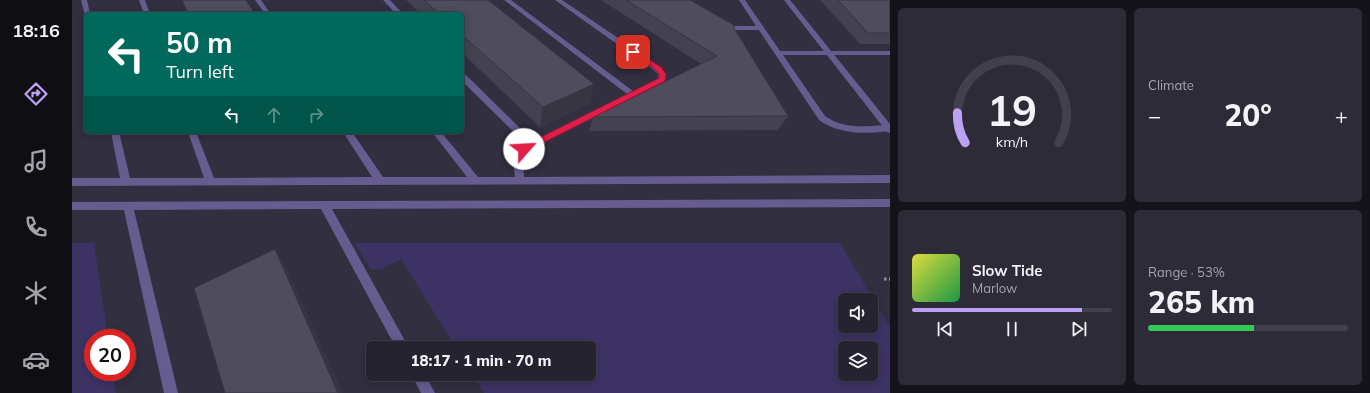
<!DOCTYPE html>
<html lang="en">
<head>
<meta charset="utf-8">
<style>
  body { margin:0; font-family:Mulish,sans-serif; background:#2d2b38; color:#f1f3f6; height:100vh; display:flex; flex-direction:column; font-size:15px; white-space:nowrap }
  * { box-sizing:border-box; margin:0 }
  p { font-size:13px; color:#a3a4ab }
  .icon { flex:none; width:22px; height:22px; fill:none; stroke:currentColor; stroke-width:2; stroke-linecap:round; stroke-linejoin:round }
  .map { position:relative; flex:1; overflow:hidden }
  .side { display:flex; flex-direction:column; gap:8px; padding:8px; background:#14131a; width:480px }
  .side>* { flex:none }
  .guide { position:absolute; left:12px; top:12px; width:380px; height:122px; border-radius:6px; box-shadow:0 2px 10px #0003,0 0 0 1px #42404c; background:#00695c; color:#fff; overflow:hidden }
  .controls { position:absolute; left:766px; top:293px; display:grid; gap:8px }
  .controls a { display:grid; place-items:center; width:40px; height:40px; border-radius:6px; background:#252330; box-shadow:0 2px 10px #0003,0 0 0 1px #42404c; font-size:20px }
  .speed { position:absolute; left:12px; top:329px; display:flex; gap:8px; font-size:20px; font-weight:700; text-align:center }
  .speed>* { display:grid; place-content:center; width:52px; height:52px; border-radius:50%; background:#252330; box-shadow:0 2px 10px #0003,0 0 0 1px #42404c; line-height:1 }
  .speed .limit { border:6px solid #d22; background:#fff; color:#111 }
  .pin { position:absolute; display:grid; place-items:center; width:34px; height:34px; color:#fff; margin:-17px; border-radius:8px; box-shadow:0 2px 6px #0006 }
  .me { position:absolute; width:44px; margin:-22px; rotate:64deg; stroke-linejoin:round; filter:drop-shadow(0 0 3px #0008) }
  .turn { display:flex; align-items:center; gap:14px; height:84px; padding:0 16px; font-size:18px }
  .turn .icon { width:52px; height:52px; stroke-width:2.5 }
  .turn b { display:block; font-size:28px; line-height:34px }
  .lanes { display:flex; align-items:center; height:38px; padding:0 16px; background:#0003; justify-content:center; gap:20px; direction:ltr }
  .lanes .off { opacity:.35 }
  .big { font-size:30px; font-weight:800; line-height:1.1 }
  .side .tile { flex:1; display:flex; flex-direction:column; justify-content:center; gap:6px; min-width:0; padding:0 14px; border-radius:6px; background:#2d2b38 }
  .side .dial { align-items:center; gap:0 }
  .dial svg { height:104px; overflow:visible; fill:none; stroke:#42404c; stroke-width:7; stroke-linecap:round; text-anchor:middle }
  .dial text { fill:#f1f3f6; stroke:none }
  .song { display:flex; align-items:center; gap:12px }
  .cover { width:48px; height:48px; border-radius:6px; background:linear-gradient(135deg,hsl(60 70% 55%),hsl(140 70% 35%)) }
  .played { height:4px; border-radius:2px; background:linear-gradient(90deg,#bca0f2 85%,#42404c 85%) }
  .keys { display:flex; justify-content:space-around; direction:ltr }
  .heat { display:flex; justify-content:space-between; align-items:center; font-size:22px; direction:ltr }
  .charge { height:6px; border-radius:3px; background:linear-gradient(90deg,#34c759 53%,#42404c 0) }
  .side .tiles { flex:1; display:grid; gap:8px; grid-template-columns:repeat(2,1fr) }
  .trip { position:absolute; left:294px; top:341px; width:230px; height:40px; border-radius:6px; background:#252330; box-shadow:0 2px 10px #0003,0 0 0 1px #42404c; font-weight:800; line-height:40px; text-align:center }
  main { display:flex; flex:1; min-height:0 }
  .dock { display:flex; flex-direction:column; width:72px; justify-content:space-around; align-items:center; background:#0f0e13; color:#a3a4ab }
  .dock .icon { width:28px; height:28px }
  .dock .active { color:#bca0f2 }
  .dock b { font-size:18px; color:#f1f3f6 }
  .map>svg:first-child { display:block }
</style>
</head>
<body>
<main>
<nav class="dock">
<b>18:16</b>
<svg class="icon active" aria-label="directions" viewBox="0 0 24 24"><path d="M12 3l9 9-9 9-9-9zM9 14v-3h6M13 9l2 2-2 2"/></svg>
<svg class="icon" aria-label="music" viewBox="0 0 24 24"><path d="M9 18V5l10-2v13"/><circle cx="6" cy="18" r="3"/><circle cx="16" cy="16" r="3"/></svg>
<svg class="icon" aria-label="phone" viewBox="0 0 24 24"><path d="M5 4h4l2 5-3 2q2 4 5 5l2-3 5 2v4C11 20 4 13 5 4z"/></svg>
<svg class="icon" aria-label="climate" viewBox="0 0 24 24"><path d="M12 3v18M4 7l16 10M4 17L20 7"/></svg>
<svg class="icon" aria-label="car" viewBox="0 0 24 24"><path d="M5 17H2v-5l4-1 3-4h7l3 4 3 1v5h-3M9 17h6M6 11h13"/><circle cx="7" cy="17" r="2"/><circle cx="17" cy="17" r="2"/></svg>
</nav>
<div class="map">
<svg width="818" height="393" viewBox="0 0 818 393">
  <rect width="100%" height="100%" fill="#312f40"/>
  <g fill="#3d3264" fill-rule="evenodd">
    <path d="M0,243H22L36,338H21V372H41L44,393H0Z"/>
    <path d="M283,243H768L818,327V393H412L400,374H517V348H384L329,259L309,269H298ZM773,300H799V326H773ZM773,348H799V374H773Z"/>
  </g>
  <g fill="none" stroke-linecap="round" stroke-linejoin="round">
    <path stroke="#918f9c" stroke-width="3" stroke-dasharray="2.5 2.5" stroke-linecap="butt" d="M812,279H818"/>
    <g fill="#665c8f" fill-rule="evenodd">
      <path d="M9,0H15L18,14L13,15Z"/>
      <path d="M67,0H73L78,14H72Z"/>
      <path d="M183,0H189L199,14H193Z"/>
      <path d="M311,0H318L331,14H324Z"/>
      <path d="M432,0H439L561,91L586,79V74L583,71L483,0H490L589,67L594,74L593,82L455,151L451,159L452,177L818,175V183L0,186V178H48L39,132H47L58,178H132L116,132H124L142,178L300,177L271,132H280L311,177H395L360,132H369L406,177H443C441,163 440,151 454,144L390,81V74H393L461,141L555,94Z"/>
      <path d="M667,0H673L708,51H818V55H711L753,116C773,130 794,126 817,125L818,131C794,134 768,135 747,120L687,30H658L646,25L650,23L659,26H684Z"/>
      <path d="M818,199V207L260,209L337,348H324L249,209L62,210L106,393H92L52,210H0V202Z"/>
      <path d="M339,374H353L363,393H349Z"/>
    </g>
    <path fill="#665c8f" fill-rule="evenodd" d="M712,0H718L818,124V133L815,132Z"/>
  </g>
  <g fill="#444151">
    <path d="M334,0H416L522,84L518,103L468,127L390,53V14H349Z"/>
    <path d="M529,0H618L662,28L716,116L706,130L517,131L521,117L629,64Z"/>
    <path d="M748,0H818V44H788Z"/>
    <path d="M174,132H254L255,134H175Z"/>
  </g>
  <g fill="#373542">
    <path d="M522,84L518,103L468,127L471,107Z"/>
    <path d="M203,249L214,266L271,393H266Z"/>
  </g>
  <g fill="#4f4c5e" stroke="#373542">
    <path d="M110,0H174L183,14H116Z"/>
    <path d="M352,0H416L522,84L471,107L390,35V14H367Z"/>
    <path d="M554,0H618L662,25V28L716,116L521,117L645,56Z"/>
    <path d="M766,0H818V33H796Z"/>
    <path d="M203,249L266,393H153L122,288Z"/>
  </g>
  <path fill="#e11d48" stroke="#92132f" d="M561,49L589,67L594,74L593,81L455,151H449V147L587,78V74L584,70L559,53V50Z"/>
</svg>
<div class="controls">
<a><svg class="icon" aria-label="sound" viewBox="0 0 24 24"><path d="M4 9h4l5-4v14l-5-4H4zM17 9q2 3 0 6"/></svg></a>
<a><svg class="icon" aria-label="layers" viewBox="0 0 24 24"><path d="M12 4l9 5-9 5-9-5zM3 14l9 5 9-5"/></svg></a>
</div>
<div class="speed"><div class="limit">20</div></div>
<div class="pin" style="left:561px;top:52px;background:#d93025"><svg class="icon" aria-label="arrive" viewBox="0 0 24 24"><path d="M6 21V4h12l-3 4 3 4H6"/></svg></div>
<svg class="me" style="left:452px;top:149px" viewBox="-20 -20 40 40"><circle r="19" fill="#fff"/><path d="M0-13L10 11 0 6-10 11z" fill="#e11d48"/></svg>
<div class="trip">18:17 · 1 min · 70 m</div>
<div class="guide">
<div class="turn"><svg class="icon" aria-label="left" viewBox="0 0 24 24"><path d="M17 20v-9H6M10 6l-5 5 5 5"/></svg><div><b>50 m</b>Turn left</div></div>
<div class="lanes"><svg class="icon" aria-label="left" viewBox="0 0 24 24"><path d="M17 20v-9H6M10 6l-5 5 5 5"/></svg><svg class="icon off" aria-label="ahead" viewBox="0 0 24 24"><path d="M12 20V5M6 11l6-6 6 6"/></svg><svg class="icon off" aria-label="right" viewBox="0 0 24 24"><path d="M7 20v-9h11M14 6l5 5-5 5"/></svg></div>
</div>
</div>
<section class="side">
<div class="tiles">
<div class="tile dial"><svg viewBox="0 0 100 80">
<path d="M14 69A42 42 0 1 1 86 69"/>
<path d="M14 69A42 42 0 0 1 8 46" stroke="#bca0f2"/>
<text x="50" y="56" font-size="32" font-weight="700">19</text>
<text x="50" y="72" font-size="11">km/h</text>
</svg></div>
<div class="tile"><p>Climate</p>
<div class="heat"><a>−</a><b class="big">20°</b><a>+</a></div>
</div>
<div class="tile">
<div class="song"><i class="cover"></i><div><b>Slow Tide</b><p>Marlow</p></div></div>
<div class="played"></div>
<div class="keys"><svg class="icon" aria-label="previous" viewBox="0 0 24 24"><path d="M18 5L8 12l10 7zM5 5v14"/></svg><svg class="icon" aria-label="pause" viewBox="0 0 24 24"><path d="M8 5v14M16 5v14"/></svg><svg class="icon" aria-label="next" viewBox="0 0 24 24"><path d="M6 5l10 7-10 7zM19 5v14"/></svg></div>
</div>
<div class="tile"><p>Range · 53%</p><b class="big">265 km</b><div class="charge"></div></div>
</div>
</section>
</main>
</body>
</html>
